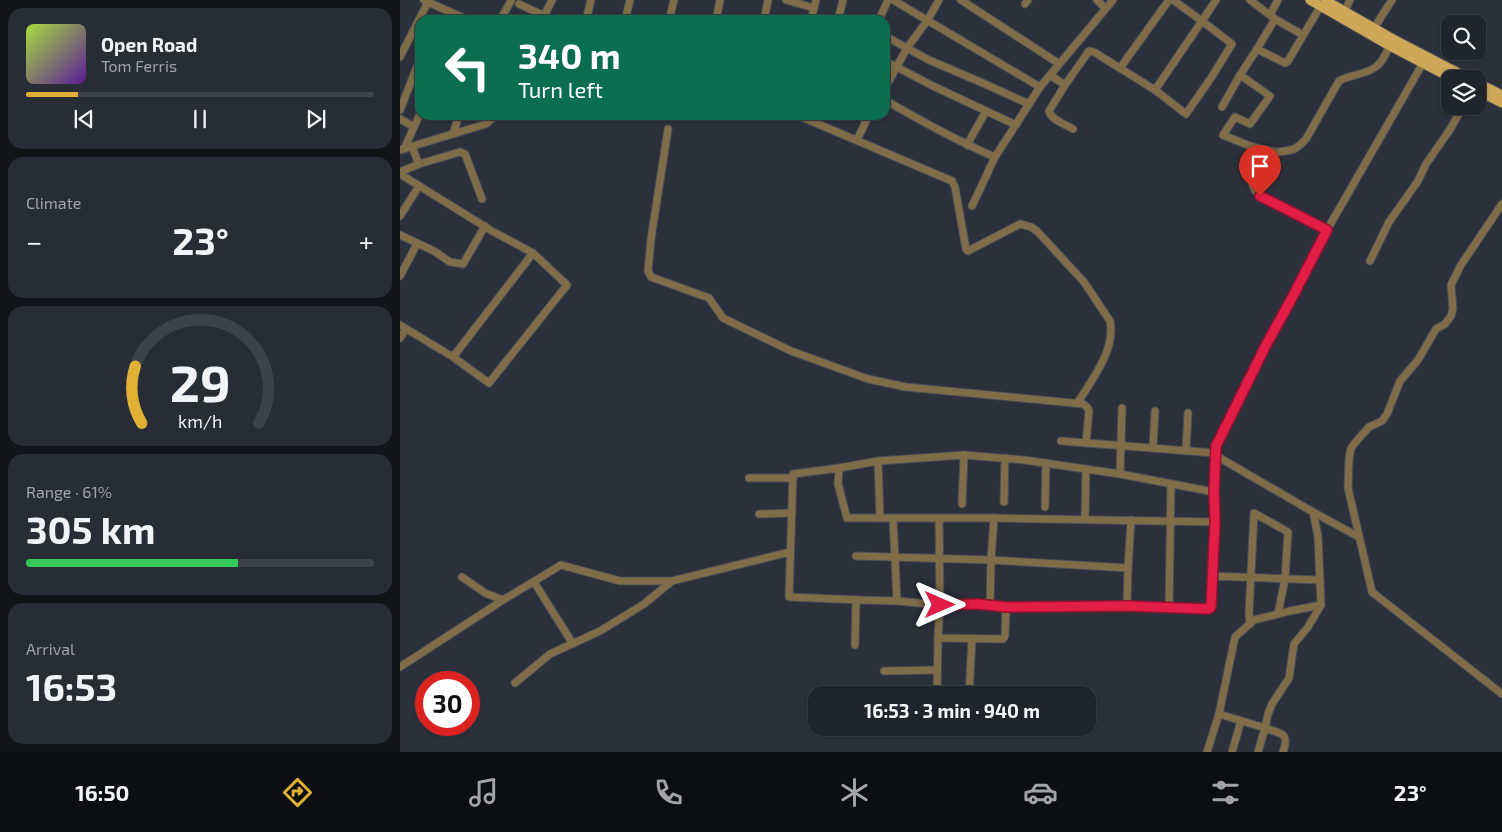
<!DOCTYPE html>
<html lang="en">
<head>
<meta charset="utf-8">
<style>
  body { margin:0; font-family:"Exo 2",sans-serif; background:#282c34; color:#f1f3f6; height:100vh; display:flex; flex-direction:column; font-size:19px; white-space:nowrap }
  * { box-sizing:border-box; margin:0 }
  p { font-size:16px; color:#a2a4a9 }
  .icon { flex:none; width:28px; height:28px; fill:none; stroke:currentColor; stroke-width:2; stroke-linecap:round; stroke-linejoin:round }
  .map { position:relative; flex:1; overflow:hidden }
  .drawer { display:flex; flex-direction:column; gap:8px; padding:8px; background:#121418; width:400px }
  .drawer>* { flex:none }
  .banner { position:absolute; left:15px; top:15px; width:475px; height:105px; border-radius:15px; box-shadow:0 1px 4px #0004,0 0 0 1px #3d4148; background:#0b6e4f; color:#fff; overflow:hidden }
  .buttons { position:absolute; left:1041px; top:15px; display:grid; gap:10px }
  .buttons a { display:grid; place-items:center; width:45px; height:45px; border-radius:10px; background:#20242c; box-shadow:0 1px 4px #0004,0 0 0 1px #3d4148; font-size:25px }
  .speed { position:absolute; left:15px; top:671px; display:flex; gap:10px; font-size:25px; font-weight:700; text-align:center }
  .speed>* { display:grid; place-content:center; width:65px; height:65px; border-radius:50%; background:#20242c; box-shadow:0 1px 4px #0004,0 0 0 1px #3d4148; line-height:1 }
  .speed .limit { border:8px solid #d22; background:#fff; color:#111 }
  .pin { position:absolute; display:grid; place-items:center; width:42px; height:42px; color:#fff; margin:-51px -21px; border-radius:50% 50% 50% 0; rotate:-45deg; box-shadow:0 0 5px #0007 }
  .pin .icon { rotate:45deg }
  .me { position:absolute; width:55px; margin:-28px; rotate:90deg; stroke-linejoin:round; filter:drop-shadow(0 0 4px #0008) }
  .turn { display:flex; align-items:center; gap:18px; height:105px; padding:0 20px; font-size:22px }
  .turn .icon { width:65px; height:65px; stroke-width:2.5 }
  .turn b { display:block; font-size:35px; line-height:42px }
  .big { font-size:38px; font-weight:700; line-height:1.1 }
  .drawer .tile { flex:1; display:flex; flex-direction:column; justify-content:center; gap:8px; min-width:0; padding:0 18px; border-radius:15px; background:#282c34 }
  .drawer .dial { align-items:center; gap:0 }
  .dial svg { height:130px; overflow:visible; fill:none; stroke:#3d4148; stroke-width:7; stroke-linecap:round; text-anchor:middle }
  .dial text { fill:#f1f3f6; stroke:none }
  .song { display:flex; align-items:center; gap:15px }
  .cover { width:60px; height:60px; border-radius:8px; background:linear-gradient(135deg,hsl(80 70% 55%),hsl(270 70% 35%)) }
  .played { height:5px; border-radius:2px; background:linear-gradient(90deg,#dfb034 15%,#3d4148 15%) }
  .keys { display:flex; justify-content:space-around; direction:ltr }
  .heat { display:flex; justify-content:space-between; align-items:center; font-size:28px; direction:ltr }
  .charge { height:8px; border-radius:4px; background:linear-gradient(90deg,#34c759 61%,#3d4148 0) }
  .trip { position:absolute; left:408px; top:686px; width:288px; height:50px; border-radius:15px; background:#20242c; box-shadow:0 1px 4px #0004,0 0 0 1px #3d4148; font-weight:700; line-height:50px; text-align:center }
  .tabs { display:flex; height:80px; justify-content:space-around; align-items:center; background:#0d0e12; color:#a2a4a9 }
  .tabs .icon { width:35px; height:35px }
  .tabs .current { color:#dfb034 }
  .tabs b { font-size:22px; color:#f1f3f6 }
  main { display:flex; flex:1; min-height:0 }
  .map>svg:first-child { display:block }
</style>
</head>
<body>
<main>
<section class="drawer">
<div class="tile">
<div class="song"><i class="cover"></i><div><b>Open Road</b><p>Tom Ferris</p></div></div>
<div class="played"></div>
<div class="keys"><svg class="icon" aria-label="previous" viewBox="0 0 24 24"><path d="M18 5L8 12l10 7zM5 5v14"/></svg><svg class="icon" aria-label="pause" viewBox="0 0 24 24"><path d="M8 5v14M16 5v14"/></svg><svg class="icon" aria-label="next" viewBox="0 0 24 24"><path d="M6 5l10 7-10 7zM19 5v14"/></svg></div>
</div>
<div class="tile"><p>Climate</p>
<div class="heat"><a>−</a><b class="big">23°</b><a>+</a></div>
</div>
<div class="tile dial"><svg viewBox="0 0 100 80">
<path d="M14 69A42 42 0 1 1 86 69"/>
<path d="M14 69A42 42 0 0 1 10 34" stroke="#dfb034"/>
<text x="50" y="56" font-size="32" font-weight="700">29</text>
<text x="50" y="72" font-size="11">km/h</text>
</svg></div>
<div class="tile"><p>Range · 61%</p><b class="big">305 km</b><div class="charge"></div></div>
<div class="tile"><p>Arrival</p><b class="big">16:53</b></div>
</section>
<div class="map">
<svg width="1102" height="752" viewBox="0 0 1102 752">
  <rect width="100%" height="100%" fill="#2b303a"/>
  <g fill="none" stroke-linecap="round" stroke-linejoin="round">
    <g stroke="#494e57" stroke-width="9">
      <g id="minor">
        <path d="M386,0L414,8"/>
        <path d="M493,0L640,87"/>
        <path d="M561,0L658,63"/>
        <path d="M697,0L705,8"/>
        <path d="M850,0L875,19L903,35"/>
        <path d="M28,2L68,20"/>
        <path d="M119,4L153,20"/>
        <path d="M625,4L628,0"/>
        <path d="M945,11L950,0"/>
        <path d="M870,15L878,0"/>
        <path d="M875,19L857,49L885,63L888,61L920,7"/>
        <path d="M100,20L111,1"/>
        <path d="M142,20L152,0"/>
        <path d="M186,20L191,0"/>
        <path d="M225,20L230,0"/>
        <path d="M269,20L274,0"/>
        <path d="M316,20L320,0"/>
        <path d="M364,20L368,0"/>
        <path d="M411,20L416,0"/>
        <path d="M438,20L443,0"/>
        <path d="M479,20L488,0"/>
        <path d="M974,28L992,0"/>
        <path d="M485,36L529,60L585,84L629,104"/>
        <path d="M857,49L840,75L870,96L850,124L835,117L823,135L850,146L875,152"/>
        <path d="M0,57L28,2L24,0"/>
        <path d="M485,61L533,86L616,125"/>
        <path d="M720,68L769,0"/>
        <path d="M650,75L665,85"/>
        <path d="M485,88L507,48L527,21L539,0"/>
        <path d="M755,90L786,114L811,78L832,44L802,21L816,0"/>
        <path d="M485,100C521,121 557,141 595,157"/>
        <path d="M822,107L840,75"/>
        <path d="M0,110L20,59"/>
        <path d="M397,115L552,181L555,187L566,249L568,251L620,224L631,227L637,231L684,282L710,321C716,349 692,380 678,402"/>
        <path d="M0,119L14,127"/>
        <path d="M268,129L251,239L248,271L251,277L309,298L323,318L391,351L468,379L506,387L683,404L687,407L689,411L686,443"/>
        <path d="M673,129C665,124 651,120 649,111L665,85L689,51L694,52L755,90L802,21L773,0"/>
        <path d="M53,134L59,115"/>
        <path d="M457,140L469,115"/>
        <path d="M567,145L586,111"/>
        <path d="M12,147L19,164L60,152L65,154L82,199"/>
        <path d="M4,149L20,114"/>
        <path d="M0,150L86,124L96,115"/>
        <path d="M0,172L19,164"/>
        <path d="M0,174L92,231L133,253L167,285L89,383L53,357L0,325"/>
        <path d="M1102,204L1061,265L1051,285L1053,309L1051,316L1045,324L1036,329L1018,360L1000,381L987,414L982,421L969,427L959,438L951,448L949,459L948,488L972,592L1102,694"/>
        <path d="M572,206L595,157L640,87L713,0"/>
        <path d="M0,216L19,186"/>
        <path d="M927,230L1023,63"/>
        <path d="M0,235L34,251L50,262L63,264L85,226"/>
        <path d="M970,261L989,222L1018,181L1026,164L1051,128L1063,106"/>
        <path d="M0,276L17,244"/>
        <path d="M0,338L6,329"/>
        <path d="M53,357L133,253"/>
        <path d="M661,441L815,453L814,492"/>
        <path d="M753,448L755,411"/>
        <path d="M786,451L788,413"/>
        <path d="M478,461L480,518"/>
        <path d="M439,468L438,484L447,518H594L815,522L812,603L811,607L807,609L727,606L606,607L578,604L540,605L497,601L460,600L389,597L393,474L439,468L478,461L564,455L624,460L720,474L814,492L815,522"/>
        <path d="M720,474L722,408"/>
        <path d="M349,478H393"/>
        <path d="M604,502L605,458"/>
        <path d="M562,504L564,455"/>
        <path d="M645,507L646,463"/>
        <path d="M913,512L959,537"/>
        <path d="M359,514L392,513"/>
        <path d="M493,518L497,601"/>
        <path d="M539,518L540,605L538,638L603,639L605,636L606,607"/>
        <path d="M685,519L686,469"/>
        <path d="M456,556L591,560L728,568L731,520"/>
        <path d="M812,576L920,580"/>
        <path d="M62,577L85,593L103,600L161,565L220,581H272L390,552"/>
        <path d="M134,582L173,644"/>
        <path d="M590,605L591,560L594,518"/>
        <path d="M727,606L728,568"/>
        <path d="M769,608L771,484"/>
        <path d="M850,624L849,613L854,513L888,532L885,579L878,614"/>
        <path d="M455,645L456,600"/>
        <path d="M0,667L103,600"/>
        <path d="M484,671L537,670"/>
        <path d="M115,683L150,654L200,631L244,604L272,581"/>
        <path d="M537,695L538,638"/>
        <path d="M569,695L572,639"/>
        <path d="M819,714L865,728L858,752"/>
        <path d="M807,752L819,714L835,637L854,620L890,611L921,605L918,536L913,512L820,458L815,453L816,446C852,373 889,302 927,230L908,219L860,196C853,189 851,185 853,175C856,162 865,154 878,152C883,151 889,151 894,149C899,147 902,143 906,139L939,81C950,74 967,75 977,66C983,61 986,53 990,46"/>
        <path d="M832,752L841,721"/>
        <path d="M883,752C890,732 881,734 865,728L868,714L872,704L889,678L894,644L908,627L921,605"/>
      </g>
    </g>
    <g stroke="#494e57" stroke-width="11">
      <g id="major">
        <path d="M910,0L990,46L1053,79"/>
        <path d="M925,0L993,39L1070,79"/>
        <path d="M1078,83L1102,95"/>
        <path d="M1078,91L1102,103"/>
      </g>
    </g>
    <use href="#minor" stroke="#7f6c48" stroke-width="7"/>
    <use href="#major" stroke="#cea759" stroke-width="9"/>
  </g>
  <g fill="none" stroke-linecap="round" stroke-linejoin="round">
    <g stroke="#92132f" stroke-width="12">
      <path id="route" d="M540,605L578,604L606,607L727,606L808,609L811,607L815,522L814,492L816,446L866,345L892,298L927,230L860,196"/>
    </g>
    <use href="#route" stroke="#e11d48" stroke-width="9"/>
  </g>
</svg>
<div class="buttons">
<a><svg class="icon" aria-label="search" viewBox="0 0 24 24"><circle cx="10" cy="10" r="6"/><path d="M15 15l6 6"/></svg></a>
<a><svg class="icon" aria-label="layers" viewBox="0 0 24 24"><path d="M12 4l9 5-9 5-9-5zM3 14l9 5 9-5"/></svg></a>
</div>
<div class="speed"><div class="limit">30</div></div>
<div class="pin" style="left:860px;top:196px;background:#d93025"><svg class="icon" aria-label="arrive" viewBox="0 0 24 24"><path d="M6 21V4h12l-3 4 3 4H6"/></svg></div>
<svg class="me" style="left:540px;top:605px" viewBox="-20 -20 40 40"><path d="M0-17L14 15 0 8-14 15z" fill="#e11d48" stroke="#fff" stroke-width="4"/></svg>
<div class="trip">16:53 · 3 min · 940 m</div>
<div class="banner">
<div class="turn"><svg class="icon" aria-label="left" viewBox="0 0 24 24"><path d="M17 20v-9H6M10 6l-5 5 5 5"/></svg><div><b>340 m</b>Turn left</div></div>
</div>
</div>
</main>
<nav class="tabs">
<b>16:50</b>
<svg class="icon current" aria-label="directions" viewBox="0 0 24 24"><path d="M12 3l9 9-9 9-9-9zM9 14v-3h6M13 9l2 2-2 2"/></svg>
<svg class="icon" aria-label="music" viewBox="0 0 24 24"><path d="M9 18V5l10-2v13"/><circle cx="6" cy="18" r="3"/><circle cx="16" cy="16" r="3"/></svg>
<svg class="icon" aria-label="phone" viewBox="0 0 24 24"><path d="M5 4h4l2 5-3 2q2 4 5 5l2-3 5 2v4C11 20 4 13 5 4z"/></svg>
<svg class="icon" aria-label="climate" viewBox="0 0 24 24"><path d="M12 3v18M4 7l16 10M4 17L20 7"/></svg>
<svg class="icon" aria-label="car" viewBox="0 0 24 24"><path d="M5 17H2v-5l4-1 3-4h7l3 4 3 1v5h-3M9 17h6M6 11h13"/><circle cx="7" cy="17" r="2"/><circle cx="17" cy="17" r="2"/></svg>
<svg class="icon" aria-label="filters" viewBox="0 0 24 24"><path d="M4 7h16M4 17h16"/><circle cx="9" cy="7" r="2"/><circle cx="15" cy="17" r="2"/></svg>
<b>23°</b>
</nav>
</body>
</html>
